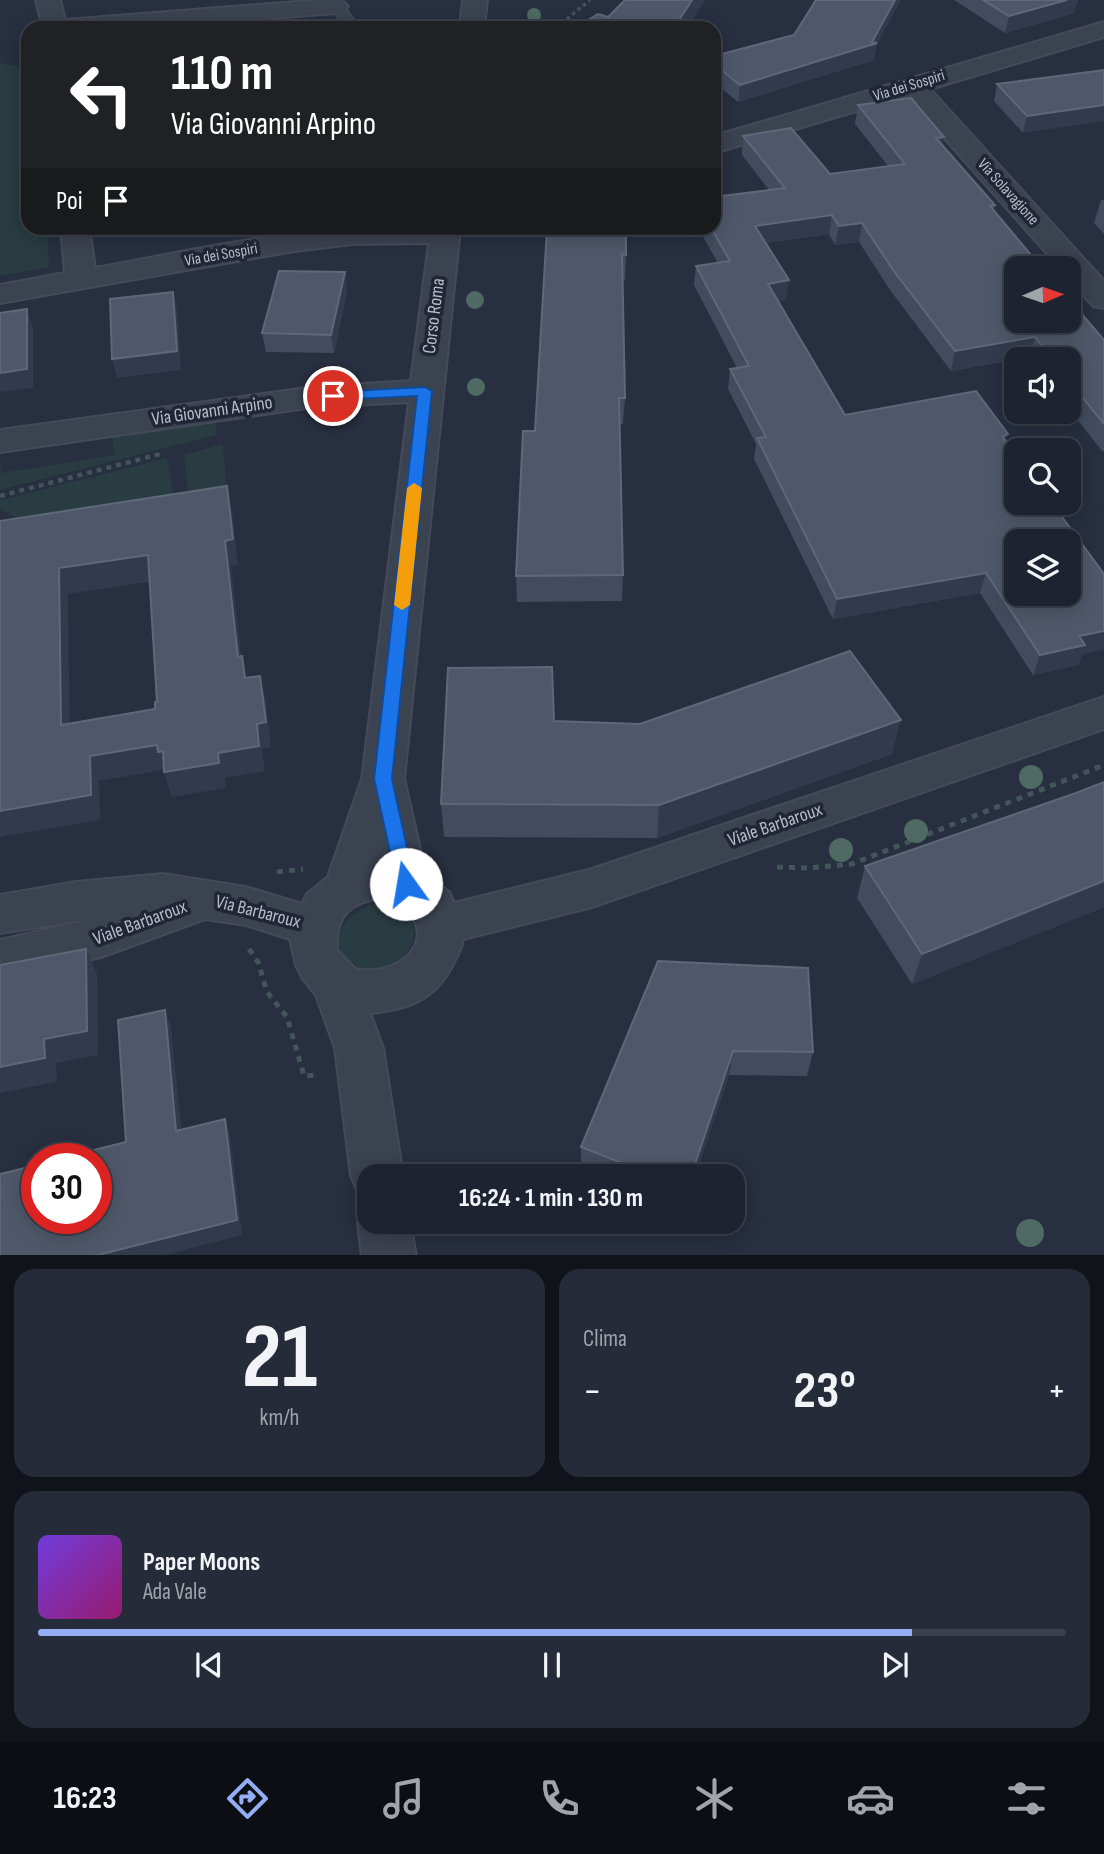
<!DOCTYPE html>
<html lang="it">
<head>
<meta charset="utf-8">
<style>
  body { margin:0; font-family:"Sofia Sans Condensed",sans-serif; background:#252b38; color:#f1f3f6; height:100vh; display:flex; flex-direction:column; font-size:26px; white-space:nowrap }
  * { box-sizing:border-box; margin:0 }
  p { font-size:23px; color:#a0a4ab }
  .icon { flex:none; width:38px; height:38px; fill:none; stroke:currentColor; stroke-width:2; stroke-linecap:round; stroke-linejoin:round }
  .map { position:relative; height:1255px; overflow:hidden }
  .sheet { display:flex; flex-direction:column; gap:14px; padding:14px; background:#10131a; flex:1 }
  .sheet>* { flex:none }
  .banner { position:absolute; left:21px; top:21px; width:700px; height:214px; border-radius:21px; box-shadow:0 4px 18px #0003,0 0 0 2px #3b404c; background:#202124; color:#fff; overflow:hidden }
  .needle { width:46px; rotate:88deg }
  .tools { position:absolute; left:1004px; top:256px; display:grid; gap:14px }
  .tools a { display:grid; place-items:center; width:77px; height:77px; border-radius:14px; background:#1d2330; box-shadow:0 4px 18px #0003,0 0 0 2px #3b404c; font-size:35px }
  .speed { position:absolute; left:21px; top:1143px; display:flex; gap:14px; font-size:35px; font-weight:700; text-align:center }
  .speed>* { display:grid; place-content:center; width:91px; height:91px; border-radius:50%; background:#1d2330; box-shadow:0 4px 18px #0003,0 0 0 2px #3b404c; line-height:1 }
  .speed .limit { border:10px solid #d22; background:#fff; color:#111 }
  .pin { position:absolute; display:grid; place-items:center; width:60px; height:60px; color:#fff; margin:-30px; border:4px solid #fff; border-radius:50%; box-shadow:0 2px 7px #0007 }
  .me { position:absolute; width:77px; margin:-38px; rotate:347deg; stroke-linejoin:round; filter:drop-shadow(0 0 5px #0008) }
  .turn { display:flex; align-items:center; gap:24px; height:147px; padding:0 35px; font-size:32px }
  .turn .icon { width:91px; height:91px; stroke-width:2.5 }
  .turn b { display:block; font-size:49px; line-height:60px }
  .then { display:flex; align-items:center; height:66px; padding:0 35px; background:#0003; gap:14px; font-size:26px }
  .big { font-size:52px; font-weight:700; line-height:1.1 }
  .sheet .card { flex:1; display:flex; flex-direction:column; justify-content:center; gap:10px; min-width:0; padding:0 24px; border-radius:21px; background:#252b38 }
  .sheet .dial { align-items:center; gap:0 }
  .dial b { font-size:91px; line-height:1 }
  .song { display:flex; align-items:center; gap:21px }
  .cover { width:84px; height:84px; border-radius:10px; background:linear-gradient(135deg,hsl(260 70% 55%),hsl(320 70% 35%)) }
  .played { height:7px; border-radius:4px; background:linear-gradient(90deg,#93aef4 85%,#3b404c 85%) }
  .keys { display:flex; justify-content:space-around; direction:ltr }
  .heat { display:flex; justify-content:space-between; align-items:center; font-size:38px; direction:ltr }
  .sheet .tiles { flex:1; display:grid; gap:14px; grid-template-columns:1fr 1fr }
  .card:last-child { grid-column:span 2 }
  .trip { position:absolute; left:357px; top:1164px; width:388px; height:70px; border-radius:21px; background:#1d2330; box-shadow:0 4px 18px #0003,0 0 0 2px #3b404c; font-weight:700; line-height:70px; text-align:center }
  .dock { display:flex; height:112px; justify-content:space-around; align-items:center; background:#0c0e13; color:#a0a4ab }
  .dock .icon { width:49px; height:49px }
  .dock .active { color:#93aef4 }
  .dock b { font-size:32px; color:#f1f3f6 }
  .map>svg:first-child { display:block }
</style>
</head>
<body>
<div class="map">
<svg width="1104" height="1256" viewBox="0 0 1104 1256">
  <rect width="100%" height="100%" fill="#272f40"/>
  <g fill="#293c41">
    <path d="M0,63L28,69V228H47L49,267L0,276Z"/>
    <path d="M216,422V435L0,490V455L1,473L114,455L112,437Z"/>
    <path d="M223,444L227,494L189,499L184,455Z"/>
    <path d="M167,458L174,500L25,521L0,510V500Z"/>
    <path d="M374,904C458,911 391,1002 347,959C323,935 352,911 374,904Z"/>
  </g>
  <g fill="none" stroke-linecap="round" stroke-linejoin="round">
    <g stroke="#454a59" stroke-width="3">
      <g id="service">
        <path d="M336,2L341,3L360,28H346L329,6Z"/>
        <path d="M69,228H101L99,231L69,233Z"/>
      </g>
    </g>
    <g stroke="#454a59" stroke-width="4">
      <g id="minor">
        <path d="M36,0H60L65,20L321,0H341L348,6L344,11L336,13L148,28H43Z"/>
        <path d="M463,0H487L484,28H460Z"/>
        <path d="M1104,22V37L930,89L1104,281V308L1093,306L1069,279V268H1060L907,96L714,153V136Z"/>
        <path d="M61,228H89L95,268C212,247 340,216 460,228L404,779L426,875L449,892L454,903L592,869L1104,697V729L592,907L463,939C462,947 459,953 455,960C438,998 410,1010 370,1013L383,1048L403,1176H369V1198L359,1194L351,1176L335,1048L316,995L303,979L296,965L290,939L246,925L205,919L101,957L0,980V940L96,918L0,933V895L76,882L163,874L246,887L302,904L307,894L328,877L362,779L409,402L314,407L0,452V430L314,387L411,381L429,243L353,244L294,251L0,303V285L65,273ZM384,898C448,922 411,980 355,969L337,950C334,916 351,901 384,898Z"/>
        <path d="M369,1202V1222H410L416,1256H362L358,1222L365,1204Z"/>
      </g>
    </g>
    <path stroke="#425559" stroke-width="3.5" stroke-dasharray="3.5 3.5" stroke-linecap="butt" d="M556,28L590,0"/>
    <path stroke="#425559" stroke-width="4.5" stroke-dasharray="5 5" stroke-linecap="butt" d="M0,496L160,454"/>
    <g stroke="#425559" stroke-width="5" stroke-dasharray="6 6" stroke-linecap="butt">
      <path d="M777,867L809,868L852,864L1104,765"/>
      <path d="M277,872L303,869"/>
      <path d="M249,949L258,962L267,992L287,1017L304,1076L319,1075"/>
    </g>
    <use href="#service" fill="#3b4250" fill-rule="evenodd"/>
    <use href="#minor" fill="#3b4250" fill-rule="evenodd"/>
  </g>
  <g fill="#4f6a62">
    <circle cx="534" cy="15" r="7"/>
    <circle cx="475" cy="300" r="9"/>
    <circle cx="476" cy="387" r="9"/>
    <circle cx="1031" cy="777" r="12"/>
    <circle cx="916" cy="831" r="12"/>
    <circle cx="841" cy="850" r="12"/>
    <circle cx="1030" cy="1233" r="14"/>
  </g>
  <g fill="#424c5e">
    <path d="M954,0H1078L1074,13L1005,33Z"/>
    <path d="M876,47L874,60L738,102L714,82V56Z"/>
    <path d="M1104,70L1023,133L994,101L997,84Z"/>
    <path d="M858,105L943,145L995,205L994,211L1104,340V451H1102L1069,409V359H1030L1029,357L951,371L890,290L859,242L835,245L829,234L766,243L786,300L778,301L845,415L1006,441L1104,574V649L1082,654L1078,665L1033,675L980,593L833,619L754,459L756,444L728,389L730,369L737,368L694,285L696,266L718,263L698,228H714L769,190L742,155L743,136L830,174L888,166L855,124Z"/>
    <path d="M1101,200H1104V234L1094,223Z"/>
    <path d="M547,228L626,255L625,280H623L625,398L623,424H620L623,575L622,601L517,602L516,576L535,431Z"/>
    <path d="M345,272L347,291L334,353L266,352L262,333Z"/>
    <path d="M554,721L892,754L657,838L444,837L441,804Z"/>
    <path d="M1104,782V907L912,984L857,898L865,866L1076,793Z"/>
    <path d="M658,961L813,1052L807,1076L729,1075L695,1176H598L581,1169V1147Z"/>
  </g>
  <g fill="#323b4d">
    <path d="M692,0H705L687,28H674Z"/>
    <path d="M895,0H901L876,47L874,60L738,102L740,85L872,42Z"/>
    <path d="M1067,0H1078L1074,13L1005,33L1009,16Z"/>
    <path d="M1104,105V121L1023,133L1027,116Z"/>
    <path d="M944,137L940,156L936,138Z"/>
    <path d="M832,215L829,234L753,245L755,226Z"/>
    <path d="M862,223L859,242L835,245L839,226Z"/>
    <path d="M345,272L347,291L334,353L331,335Z"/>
    <path d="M789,280L786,300L765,303L768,284Z"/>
    <path d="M173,292L177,310L181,370L117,378L112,359Z"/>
    <path d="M27,309L33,328V388L0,392V373Z"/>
    <path d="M1035,337L1029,357L951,371L955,351Z"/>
    <path d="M227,486L232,512L238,565L231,566L244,682L238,657L225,541Z"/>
    <path d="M148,555L155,581L68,594L70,750L61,725L59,568Z"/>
    <path d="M986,573L980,593L833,619L837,599Z"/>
    <path d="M1104,631V649L1082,654L1078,665L1033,675L1040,655L1079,636Z"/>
    <path d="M260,676L266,701L271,747L262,749L265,771L225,778L226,788L172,797L163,770L99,781L100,820L0,837V811L90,756L157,745L163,751L218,753L257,724Z"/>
    <path d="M901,720L892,754L657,838L659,805Z"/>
    <path d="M1104,881V907L912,984L922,954Z"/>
    <path d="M86,949L97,974L98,1055L56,1063L57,1082L0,1093V1067Z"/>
    <path d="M165,1010L171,1027L183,1147L176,1131Z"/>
    <path d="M733,1051L729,1075L695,1176H691Z"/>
    <path d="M225,1119L230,1135L242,1235L161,1256H94Z"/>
  </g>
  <g fill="#4f586a" stroke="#5f6879" stroke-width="2" fill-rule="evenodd">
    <path d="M625,0H692L674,28H575L598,14L608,17Z"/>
    <path d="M816,0H895L872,42L877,43L740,85L714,64V56L794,35Z"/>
    <path d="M983,0H1067L1009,16Z"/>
    <path d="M1104,70V105L1027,116L997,84Z"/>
    <path d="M911,98L944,137L936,138L995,205L990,206L1042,268H1017V320H1069V299L1104,340V424L1069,381V359H1052L1035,337L955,351L893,270L862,223L839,226L832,215L755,226L789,280L768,284L845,415L976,391L1008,434L1003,437L1017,456V502H1051L1104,574V631L1079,636L1085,645L1040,655L986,573L837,599L757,438L766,437L730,369L749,366L696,266L730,261L711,228H714V197L785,188L743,136L791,128L830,174L905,164L858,105ZM1017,541H1069V593H1017Z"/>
    <path d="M547,228H626V255L622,254L625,398H619L623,575L516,576L523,431H535Z"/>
    <path d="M279,271L345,272L331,335L262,333Z"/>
    <path d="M173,292L177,351L112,359L110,299Z"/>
    <path d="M27,309V369L0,373V313Z"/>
    <path d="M227,486L233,539L225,541L238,657L242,656L245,678L260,676L266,722L257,724L259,746L218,753L219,763L164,772L163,751L158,752L157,745L90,756L91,795L0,811V521ZM148,555L157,702H155V709L61,725L59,568Z"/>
    <path d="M850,651L901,720L659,805L441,804L448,668L552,667L554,721L640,724Z"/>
    <path d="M1104,782V881L922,954L865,866L1076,793Z"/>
    <path d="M86,949L87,1031L44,1039L45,1058L0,1067V965Z"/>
    <path d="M658,961L808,968L813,1052L733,1051L691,1176H655L581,1147Z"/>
    <path d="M165,1010L176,1131L225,1119L237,1220L94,1256H0V1174L37,1165V1218H96V1158H62L126,1142L118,1020Z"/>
  </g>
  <path fill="#1a73e8" stroke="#114b97" stroke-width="2" d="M425,387L432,391L392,779L415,884L412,889L406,891L399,889L397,884L374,779L417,396L333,400L326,396L333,392Z"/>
  <path fill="#f59e0b" d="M414,483L422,488L410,605L402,610L394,605L407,488Z"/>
  <g text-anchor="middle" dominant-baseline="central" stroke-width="7" stroke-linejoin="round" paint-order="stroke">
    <g font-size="16" fill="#b8bdca" stroke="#202635">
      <text transform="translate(909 86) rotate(-17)">Via dei Sospiri</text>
      <text transform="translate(1008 192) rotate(48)">Via Solavagione</text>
      <text transform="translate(221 255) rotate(-10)">Via dei Sospiri</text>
    </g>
    <g font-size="19" fill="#b8bdca" stroke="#202635">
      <text transform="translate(434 316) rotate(-83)">Corso Roma</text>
      <text transform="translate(212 411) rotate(-8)">Via Giovanni Arpino</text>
      <text transform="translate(775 825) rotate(-19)">Viale Barbaroux</text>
      <text transform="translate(258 912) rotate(14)">Via Barbaroux</text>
      <text transform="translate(140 923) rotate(-20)">Viale Barbaroux</text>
    </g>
  </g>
</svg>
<div class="tools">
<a><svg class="needle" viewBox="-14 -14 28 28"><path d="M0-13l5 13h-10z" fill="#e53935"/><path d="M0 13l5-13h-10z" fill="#a0a4ab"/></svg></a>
<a><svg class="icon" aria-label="sound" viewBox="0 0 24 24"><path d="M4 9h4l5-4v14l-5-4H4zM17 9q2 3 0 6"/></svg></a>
<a><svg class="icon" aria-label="search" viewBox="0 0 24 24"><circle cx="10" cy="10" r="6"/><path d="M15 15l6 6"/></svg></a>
<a><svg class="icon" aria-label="layers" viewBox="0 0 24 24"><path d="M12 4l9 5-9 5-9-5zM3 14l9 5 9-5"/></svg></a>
</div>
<div class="speed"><div class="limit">30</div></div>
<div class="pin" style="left:333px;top:396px;background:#d93025"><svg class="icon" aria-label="arrive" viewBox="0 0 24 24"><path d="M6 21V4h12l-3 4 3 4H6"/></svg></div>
<svg class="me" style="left:406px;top:884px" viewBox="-20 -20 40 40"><circle r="19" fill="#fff"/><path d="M0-13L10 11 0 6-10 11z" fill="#1a73e8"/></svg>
<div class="trip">16:24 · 1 min · 130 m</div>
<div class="banner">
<div class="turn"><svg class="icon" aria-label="left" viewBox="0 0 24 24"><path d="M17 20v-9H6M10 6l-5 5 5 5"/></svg><div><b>110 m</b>Via Giovanni Arpino</div></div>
<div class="then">Poi<svg class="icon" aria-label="arrive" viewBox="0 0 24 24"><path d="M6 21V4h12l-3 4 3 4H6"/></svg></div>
</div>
</div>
<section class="sheet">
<div class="tiles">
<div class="card dial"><b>21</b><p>km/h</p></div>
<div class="card"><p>Clima</p>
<div class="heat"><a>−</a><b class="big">23°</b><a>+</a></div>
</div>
<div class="card">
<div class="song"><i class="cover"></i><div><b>Paper Moons</b><p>Ada Vale</p></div></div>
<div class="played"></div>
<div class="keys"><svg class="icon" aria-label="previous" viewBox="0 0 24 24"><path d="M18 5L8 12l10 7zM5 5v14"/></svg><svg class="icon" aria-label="pause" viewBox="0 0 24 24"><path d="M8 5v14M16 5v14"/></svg><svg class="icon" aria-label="next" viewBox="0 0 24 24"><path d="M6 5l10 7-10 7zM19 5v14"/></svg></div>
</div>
</div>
</section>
<nav class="dock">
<b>16:23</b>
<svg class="icon active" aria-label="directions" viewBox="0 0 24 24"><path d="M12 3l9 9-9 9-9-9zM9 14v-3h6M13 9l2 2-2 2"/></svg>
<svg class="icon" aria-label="music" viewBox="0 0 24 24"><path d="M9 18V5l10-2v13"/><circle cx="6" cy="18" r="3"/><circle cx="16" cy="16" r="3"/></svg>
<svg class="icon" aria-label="phone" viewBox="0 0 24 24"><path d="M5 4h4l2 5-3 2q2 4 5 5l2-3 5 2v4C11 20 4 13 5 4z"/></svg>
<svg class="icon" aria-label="climate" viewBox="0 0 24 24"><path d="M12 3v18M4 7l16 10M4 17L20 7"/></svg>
<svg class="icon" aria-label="car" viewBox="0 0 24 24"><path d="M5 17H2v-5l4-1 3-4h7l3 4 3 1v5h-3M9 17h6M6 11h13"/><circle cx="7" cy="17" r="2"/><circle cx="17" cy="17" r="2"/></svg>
<svg class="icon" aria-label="filters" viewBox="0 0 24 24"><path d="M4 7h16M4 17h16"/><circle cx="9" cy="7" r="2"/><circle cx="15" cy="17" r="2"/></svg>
</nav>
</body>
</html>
